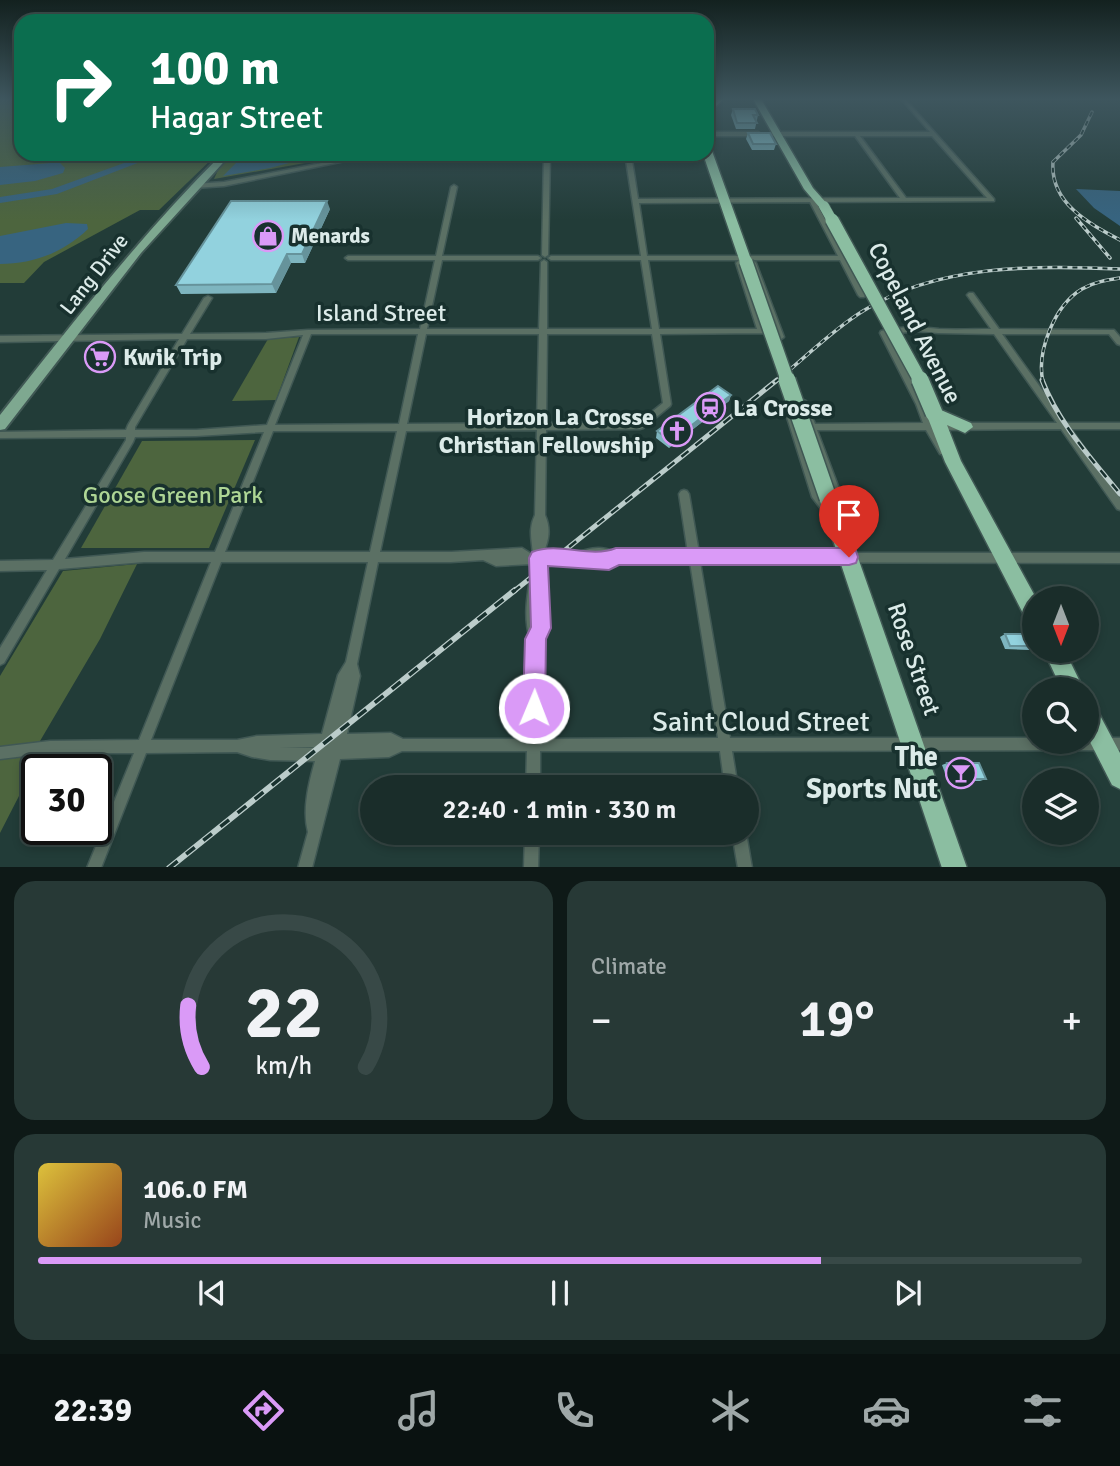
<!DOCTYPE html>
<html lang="en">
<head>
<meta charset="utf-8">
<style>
  body { margin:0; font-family:Signika,sans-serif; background:#273936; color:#f1f3f6; height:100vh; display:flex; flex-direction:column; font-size:26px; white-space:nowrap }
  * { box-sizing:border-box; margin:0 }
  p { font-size:23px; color:#9fa8a8 }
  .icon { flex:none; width:38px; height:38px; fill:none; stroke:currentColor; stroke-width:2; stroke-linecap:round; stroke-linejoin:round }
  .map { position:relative; height:867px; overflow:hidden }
  .side { display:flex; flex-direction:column; gap:14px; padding:14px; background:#0e1917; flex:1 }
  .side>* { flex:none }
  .top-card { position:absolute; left:14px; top:14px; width:700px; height:147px; border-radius:21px; box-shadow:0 4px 10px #0003,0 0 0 2px #384947; background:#0b6e4f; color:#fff; overflow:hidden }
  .needle { width:46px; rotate:180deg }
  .tools { position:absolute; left:1022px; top:586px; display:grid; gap:14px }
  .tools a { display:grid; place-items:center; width:77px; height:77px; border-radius:50%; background:#1a2d2a; box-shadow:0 4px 10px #0003,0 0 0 2px #384947; font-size:35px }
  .speed { position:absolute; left:21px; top:754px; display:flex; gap:14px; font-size:35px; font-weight:700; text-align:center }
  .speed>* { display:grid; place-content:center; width:91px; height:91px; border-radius:50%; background:#1a2d2a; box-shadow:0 4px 10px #0003,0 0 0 2px #384947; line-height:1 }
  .speed .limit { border:4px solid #111; border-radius:10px; background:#fff; color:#111 }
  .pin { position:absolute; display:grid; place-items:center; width:60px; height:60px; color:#fff; margin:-72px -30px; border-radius:50% 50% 50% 0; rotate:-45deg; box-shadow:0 0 7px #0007 }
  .pin .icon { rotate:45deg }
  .me { position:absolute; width:77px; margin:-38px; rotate:1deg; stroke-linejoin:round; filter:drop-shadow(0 0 5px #0008) }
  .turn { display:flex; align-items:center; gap:24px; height:147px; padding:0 21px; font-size:32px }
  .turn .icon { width:91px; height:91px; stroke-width:2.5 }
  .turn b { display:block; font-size:49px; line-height:60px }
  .big { font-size:52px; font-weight:600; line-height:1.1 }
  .side .card { flex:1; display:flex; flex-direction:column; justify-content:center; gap:10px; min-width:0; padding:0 24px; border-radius:21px; background:#273936 }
  .side .dial { align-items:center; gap:0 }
  .dial svg { height:182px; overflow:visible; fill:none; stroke:#384947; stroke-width:7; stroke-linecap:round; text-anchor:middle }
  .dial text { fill:#f1f3f6; stroke:none }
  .song { display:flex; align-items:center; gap:21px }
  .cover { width:84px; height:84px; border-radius:10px; background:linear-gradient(135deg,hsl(50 70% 55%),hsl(20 70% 35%)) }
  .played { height:7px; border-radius:4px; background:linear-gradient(90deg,#da9af7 75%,#384947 75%) }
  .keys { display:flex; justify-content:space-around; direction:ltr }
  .heat { display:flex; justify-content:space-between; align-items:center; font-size:38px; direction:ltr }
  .side .tiles { flex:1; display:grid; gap:14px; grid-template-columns:1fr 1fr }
  .card:last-child { grid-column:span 2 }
  .trip { position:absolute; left:360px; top:775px; width:399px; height:70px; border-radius:35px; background:#1a2d2a; box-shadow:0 4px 10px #0003,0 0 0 2px #384947; font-weight:600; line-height:70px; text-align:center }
  .dock { display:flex; height:112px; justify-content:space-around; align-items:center; background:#0a1211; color:#9fa8a8 }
  .dock .icon { width:49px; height:49px }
  .dock .active { color:#da9af7 }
  .dock b { font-size:32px; color:#f1f3f6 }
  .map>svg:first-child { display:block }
</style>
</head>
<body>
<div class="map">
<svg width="1120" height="868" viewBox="0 0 1120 868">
  <rect width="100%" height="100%" fill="#223c38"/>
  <g fill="#4d653e">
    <path d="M0,99H21V154H217L159,210H140L44,262L24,283H0Z"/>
    <path d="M233,154H356L214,179L219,168Z"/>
    <path d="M299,337L276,400L232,401L268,339Z"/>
    <path d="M255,440L209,548H81L142,441Z"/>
    <path d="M137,564L100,639L30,758L39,757L0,833V676L63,571Z"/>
  </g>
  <g fill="#376480">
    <path d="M297,154H323L270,168L223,176L240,159L277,160Z"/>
    <path d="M51,163H60L65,168L63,173L35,181L0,185V167Z"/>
    <path d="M1076,189L1120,191V226L1094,208Z"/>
    <path d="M66,223L87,224L88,229C64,252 34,264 0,264V236Z"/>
  </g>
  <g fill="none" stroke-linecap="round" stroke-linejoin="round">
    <path fill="#376480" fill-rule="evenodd" d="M149,154H161L57,194L0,203V197L52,189Z"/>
    <g stroke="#405854" stroke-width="3">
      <g id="street">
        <path d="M901,99H905L994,199V201L816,202L866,295L864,297H860L858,295L840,260H753L756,263L784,337L780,340L777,339L750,264L745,261L743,263L766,331L765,333L660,334L671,404L670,406L643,428L640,429L546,430L545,515C551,529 549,540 543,554C553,554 562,554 572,553C591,550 595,544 616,552L688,553L679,494L681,491L684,490L687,491L689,494L699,553H1120V563L700,562L730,738H1034V742H1087V738H1120V750L732,751L738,788H725L720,751H540V788H526L527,751H402L389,757L340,759L312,868H298L308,832C302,810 309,782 315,761L270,760L252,757L237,752L146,753L101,868H87L134,753H50L0,759V747L50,741L139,740L211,562H144L59,569L4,663L0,665V648L47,570L0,571V561L53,560L126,440V437L0,438V432L126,430L128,425L179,339L0,342V336L182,334L204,298L208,296L212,298L190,334L266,333L308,330L420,329L435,260H348L345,258L348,256H436L451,187L454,185L457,187L442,256H538L541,258L538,260H442L427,329H539L541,262L544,260L547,262V329H652L641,260H551L548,258L551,256H641L625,154H631L638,199L900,198L855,136H772L769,134L772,132H930ZM860,136H932L987,198H906ZM810,202L838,256H647L639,203ZM648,260H739L736,263L757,329H659ZM311,334H418L399,424L275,425ZM426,334H539L537,423L407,424ZM547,334H652L663,403L638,423H546ZM303,335L267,425L196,430H135V427L187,339H266ZM537,430L535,515C528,529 532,540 533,555L522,548L451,552H380L406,431ZM273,431H397L370,552H225ZM264,432L215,552H144L65,559L133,442L135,437L196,436ZM483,560L496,566L532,564C529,590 522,613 530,639L528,739H403L391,733L347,734L360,676L357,664L378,562H451ZM221,562H368L346,662L338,675L322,734L257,736L237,740H151ZM576,562C590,567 603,568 617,562H690L718,738L540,739L542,639L546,624L548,608L546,592L541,575L543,563ZM318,747L311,748H280Z"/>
        <path d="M707,132H758L761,134L758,136H707Z"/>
        <path d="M368,154H379L224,186L194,188L191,186L194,184L224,182Z"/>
        <path d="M544,154H550L548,255L545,257L542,255Z"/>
        <path d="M969,293H973L999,329L1111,330H1114L1120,337V345L1117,344L1109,334H1002L1066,423H1120V429H1071L1120,498V510L1117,509L1061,429L935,430L947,452L946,454H940L926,430H817L841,494L842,523L840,526L837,527L834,526L812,497L785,411L787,404L800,398L806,401L815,424L923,423L916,404L880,333L881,331C901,326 919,327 939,329C956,330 974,329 991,329L967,295ZM918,331L938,333L994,334L1057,423H931L924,404L888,334ZM799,405L831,494L832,509L821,495L793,411L794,408Z"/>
        <path d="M525,833H539L538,868H524Z"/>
        <path d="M732,833H746L752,868H738Z"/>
      </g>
    </g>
    <g stroke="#405854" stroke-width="4">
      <path id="primary" d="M222,154H231L141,253L5,429L0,430V415C71,325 141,235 222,154Z"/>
    </g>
    <g stroke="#405854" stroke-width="3">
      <g id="highway">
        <path d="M715,99H724L707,114V106Z"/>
        <path d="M753,99H761L813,188L829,206L828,208H820L804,189Z"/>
        <path d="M707,148L712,151L752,262L750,265L746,266L740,262L703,154H707Z"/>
        <path d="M934,407L971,423L973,427L965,433L947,425L961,461L1036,598L1034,623L1027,621L945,462L926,413Z"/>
        <path d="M828,491L834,493L837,498L967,868H942L819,498L822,493Z"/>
        <path d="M1044,651H1065L1084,690H1062Z"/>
        <path d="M1087,703L1095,706L1120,753V789L1112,785L1087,736Z"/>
      </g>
    </g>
    <use href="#street" fill="#5b7064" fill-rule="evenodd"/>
    <use href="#primary" fill="#7ea890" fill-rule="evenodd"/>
    <use href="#highway" fill="#8bbea1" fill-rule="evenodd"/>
    <g stroke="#bbccca" stroke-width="3.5">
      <g id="rail-far2">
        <path d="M1092,112L1081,135L1053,162C1050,203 1088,223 1120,240"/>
        <path d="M1076,218L1110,258"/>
        <path d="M775,382C804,359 832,330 863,311C938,264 1036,265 1120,269"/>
        <path d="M1043,382C1036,351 1055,305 1082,289C1094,282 1107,280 1120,278"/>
      </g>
    </g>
    <g stroke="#bbccca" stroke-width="5">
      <g id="rail-far1">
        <path d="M1042,380C1059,424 1091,458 1120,494"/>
        <path d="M513,592L777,380"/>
      </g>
    </g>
    <g stroke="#bbccca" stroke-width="6">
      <path id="rail" d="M169,868L515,590"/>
    </g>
    <use href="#rail-far2" stroke="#18312e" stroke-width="2" stroke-dasharray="5" stroke-linecap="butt"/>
    <use href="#rail-far1" stroke="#18312e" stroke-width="2.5" stroke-dasharray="9" stroke-linecap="butt"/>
    <use href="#rail" stroke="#18312e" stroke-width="3.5" stroke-dasharray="11" stroke-linecap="butt"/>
    <g stroke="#405854" stroke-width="11" stroke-linecap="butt">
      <path id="highway-bridge-far2" d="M824,206L833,222"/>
    </g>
    <g stroke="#405854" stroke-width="16" stroke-linecap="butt">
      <g id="highway-bridge-far1">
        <path d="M832,220L921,382"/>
        <path d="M746,262L788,382"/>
      </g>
    </g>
    <g stroke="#405854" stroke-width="20" stroke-linecap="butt">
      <g id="highway-bridge">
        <path d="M787,380L828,498"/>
        <path d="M920,380L934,413"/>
      </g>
    </g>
    <use href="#highway-bridge-far2" stroke="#8bbea1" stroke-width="10"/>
    <use href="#highway-bridge-far1" stroke="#8bbea1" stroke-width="13"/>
    <use href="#highway-bridge" stroke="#8bbea1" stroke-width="17"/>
  </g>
  <g fill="#7eb5bf">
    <path d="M733,109L758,115L755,129H736L731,115Z"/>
    <path d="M748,133L776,144L774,150H752L746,139Z"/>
    <path d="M330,209L305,263H291L276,293L181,294L176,285Z"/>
    <path d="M731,395L729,401L669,448L656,438L657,431Z"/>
    <path d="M1005,634L1034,646L1029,650L1005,649L1000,637Z"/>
    <path d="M947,763L986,779L980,781H965L960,784H949L942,765Z"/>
  </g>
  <g fill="#66939b">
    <path d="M327,201L330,209L305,263L302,254Z"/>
    <path d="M287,254L291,263L276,293L272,284Z"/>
    <path d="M731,395L729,401L669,448L671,441Z"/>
  </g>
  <g fill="#92d2de" stroke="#66939b" stroke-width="2">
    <path d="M733,109H755L758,115H753L757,123H737Z"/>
    <path d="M748,133H770L776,144H753Z"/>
    <path d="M231,201H327L302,254H287L272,284L176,285Z"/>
    <path d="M718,386L731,395L671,441L657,431Z"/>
    <path d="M1005,634H1028L1034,646H1010Z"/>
    <path d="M947,763H979L986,779H964L965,782H954Z"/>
  </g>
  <linearGradient id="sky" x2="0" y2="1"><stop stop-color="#13211f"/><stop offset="0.45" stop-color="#3e565e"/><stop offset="1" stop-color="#3e565e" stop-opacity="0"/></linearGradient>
  <rect width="1120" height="220" fill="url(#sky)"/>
  <path fill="#da9af7" stroke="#8e64a1" stroke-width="2" d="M616,548H849L856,551L858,557L856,563L849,565H619L609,570L548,566L551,628L546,639L545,708L542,716L534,719L526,716L523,708L525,639L531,627L529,558L532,552C560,541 589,559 616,548Z"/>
  <defs>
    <g id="shop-ring" transform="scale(1.575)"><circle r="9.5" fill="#18312e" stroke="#da9af7" stroke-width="1.5"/><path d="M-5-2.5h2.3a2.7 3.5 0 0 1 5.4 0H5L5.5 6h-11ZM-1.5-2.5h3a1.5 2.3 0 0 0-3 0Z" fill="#da9af7"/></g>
    <g id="supermarket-ring" transform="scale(1.575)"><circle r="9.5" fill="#18312e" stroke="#da9af7" stroke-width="1.5"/><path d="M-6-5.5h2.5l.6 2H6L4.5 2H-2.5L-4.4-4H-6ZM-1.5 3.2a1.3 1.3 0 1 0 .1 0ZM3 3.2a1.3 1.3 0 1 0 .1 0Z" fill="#da9af7"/></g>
    <g id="station-ring" transform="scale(1.575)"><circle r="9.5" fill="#18312e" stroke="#da9af7" stroke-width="1.5"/><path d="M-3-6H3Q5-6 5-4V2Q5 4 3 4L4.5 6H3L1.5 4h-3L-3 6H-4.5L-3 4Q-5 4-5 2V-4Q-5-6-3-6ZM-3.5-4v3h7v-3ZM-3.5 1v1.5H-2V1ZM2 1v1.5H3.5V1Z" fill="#da9af7"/></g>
    <g id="church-ring" transform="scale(1.575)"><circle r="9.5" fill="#18312e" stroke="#da9af7" stroke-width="1.5"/><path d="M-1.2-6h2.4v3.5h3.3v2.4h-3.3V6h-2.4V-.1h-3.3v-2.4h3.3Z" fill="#da9af7"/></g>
    <g id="bar-ring" transform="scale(1.575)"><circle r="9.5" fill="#18312e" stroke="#da9af7" stroke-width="1.5"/><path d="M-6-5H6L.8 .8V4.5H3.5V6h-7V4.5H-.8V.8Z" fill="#da9af7"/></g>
  </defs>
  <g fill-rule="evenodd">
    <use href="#shop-ring" x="268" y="236"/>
    <use href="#supermarket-ring" x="100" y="357"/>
    <use href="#station-ring" x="710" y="408"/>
    <use href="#church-ring" x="677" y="431"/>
    <use href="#bar-ring" x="961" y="773"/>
  </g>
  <g text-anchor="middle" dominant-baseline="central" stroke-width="7" stroke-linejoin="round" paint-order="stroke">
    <g font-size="21" font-weight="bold" fill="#dcebe9" stroke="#18312e" text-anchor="start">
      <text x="291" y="236">Menards</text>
    </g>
    <g font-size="21" fill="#dcebe9" stroke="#18312e">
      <text transform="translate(94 274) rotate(-52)">Lang Drive</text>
    </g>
    <g font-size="24" fill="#dcebe9" stroke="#18312e">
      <text x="381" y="313">Island Street</text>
      <text transform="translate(915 323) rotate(63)">Copeland Avenue</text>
      <text transform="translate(914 659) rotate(71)">Rose Street</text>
    </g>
    <g font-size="24" font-weight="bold" fill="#dcebe9" stroke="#18312e" text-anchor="start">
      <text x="123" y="357">Kwik Trip</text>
      <text x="733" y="408">La Crosse</text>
      <text x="654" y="417" text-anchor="end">Horizon La Crosse<tspan x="654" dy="28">Christian Fellowship</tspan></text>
    </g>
    <g font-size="24" fill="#aed695" stroke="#18312e">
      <text x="173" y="495">Goose Green Park</text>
    </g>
    <g font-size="28" fill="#dcebe9" stroke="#18312e">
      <text x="761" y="722">Saint Cloud Street</text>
    </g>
    <g font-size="28" font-weight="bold" fill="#dcebe9" stroke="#18312e" text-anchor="end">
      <text x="938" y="757">The<tspan x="938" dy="32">Sports Nut</tspan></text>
    </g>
  </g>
</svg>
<div class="tools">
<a><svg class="needle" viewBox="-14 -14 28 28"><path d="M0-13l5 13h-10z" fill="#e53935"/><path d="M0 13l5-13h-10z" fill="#9fa8a8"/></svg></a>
<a><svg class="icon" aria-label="search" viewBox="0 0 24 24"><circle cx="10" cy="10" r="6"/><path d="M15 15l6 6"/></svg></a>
<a><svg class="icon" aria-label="layers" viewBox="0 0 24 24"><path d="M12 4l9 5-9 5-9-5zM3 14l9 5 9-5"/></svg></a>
</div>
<div class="speed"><div class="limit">30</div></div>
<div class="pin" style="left:849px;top:557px;background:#d93025"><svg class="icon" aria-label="arrive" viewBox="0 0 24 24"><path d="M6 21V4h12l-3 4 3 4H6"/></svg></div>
<svg class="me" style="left:534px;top:708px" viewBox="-20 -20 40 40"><circle r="17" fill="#da9af7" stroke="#fff" stroke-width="3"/><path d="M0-11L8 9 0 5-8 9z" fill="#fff"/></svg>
<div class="trip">22:40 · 1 min · 330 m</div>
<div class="top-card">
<div class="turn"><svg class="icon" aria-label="right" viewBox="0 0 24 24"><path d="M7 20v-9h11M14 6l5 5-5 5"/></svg><div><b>100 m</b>Hagar Street</div></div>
</div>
</div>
<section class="side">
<div class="tiles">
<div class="card dial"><svg viewBox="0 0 100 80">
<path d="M14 69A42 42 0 1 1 86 69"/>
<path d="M14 69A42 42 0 0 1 8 42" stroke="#da9af7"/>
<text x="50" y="56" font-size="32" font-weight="700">22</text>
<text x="50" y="72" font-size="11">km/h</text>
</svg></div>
<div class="card"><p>Climate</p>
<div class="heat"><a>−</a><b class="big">19°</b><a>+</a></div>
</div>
<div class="card">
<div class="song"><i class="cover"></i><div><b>106.0 FM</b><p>Music</p></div></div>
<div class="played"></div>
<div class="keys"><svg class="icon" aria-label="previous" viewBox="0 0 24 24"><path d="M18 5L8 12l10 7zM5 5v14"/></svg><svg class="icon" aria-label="pause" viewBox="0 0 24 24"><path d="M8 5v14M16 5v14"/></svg><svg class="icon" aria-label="next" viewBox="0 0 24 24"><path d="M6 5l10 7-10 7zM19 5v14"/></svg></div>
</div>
</div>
</section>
<nav class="dock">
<b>22:39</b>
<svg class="icon active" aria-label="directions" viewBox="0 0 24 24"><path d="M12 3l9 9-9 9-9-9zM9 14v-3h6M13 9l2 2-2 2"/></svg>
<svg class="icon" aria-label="music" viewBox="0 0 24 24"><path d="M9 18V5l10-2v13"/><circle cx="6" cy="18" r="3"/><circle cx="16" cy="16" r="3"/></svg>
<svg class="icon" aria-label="phone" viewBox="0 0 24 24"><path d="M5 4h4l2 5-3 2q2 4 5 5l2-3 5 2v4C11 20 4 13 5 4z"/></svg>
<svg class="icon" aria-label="climate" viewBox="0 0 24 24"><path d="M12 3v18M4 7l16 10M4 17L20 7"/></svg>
<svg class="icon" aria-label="car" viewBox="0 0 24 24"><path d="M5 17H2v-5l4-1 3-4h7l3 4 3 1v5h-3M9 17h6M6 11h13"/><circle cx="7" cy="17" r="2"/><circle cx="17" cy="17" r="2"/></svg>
<svg class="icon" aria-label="filters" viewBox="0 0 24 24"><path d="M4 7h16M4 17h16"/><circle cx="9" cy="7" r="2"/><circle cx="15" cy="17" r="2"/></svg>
</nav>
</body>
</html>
